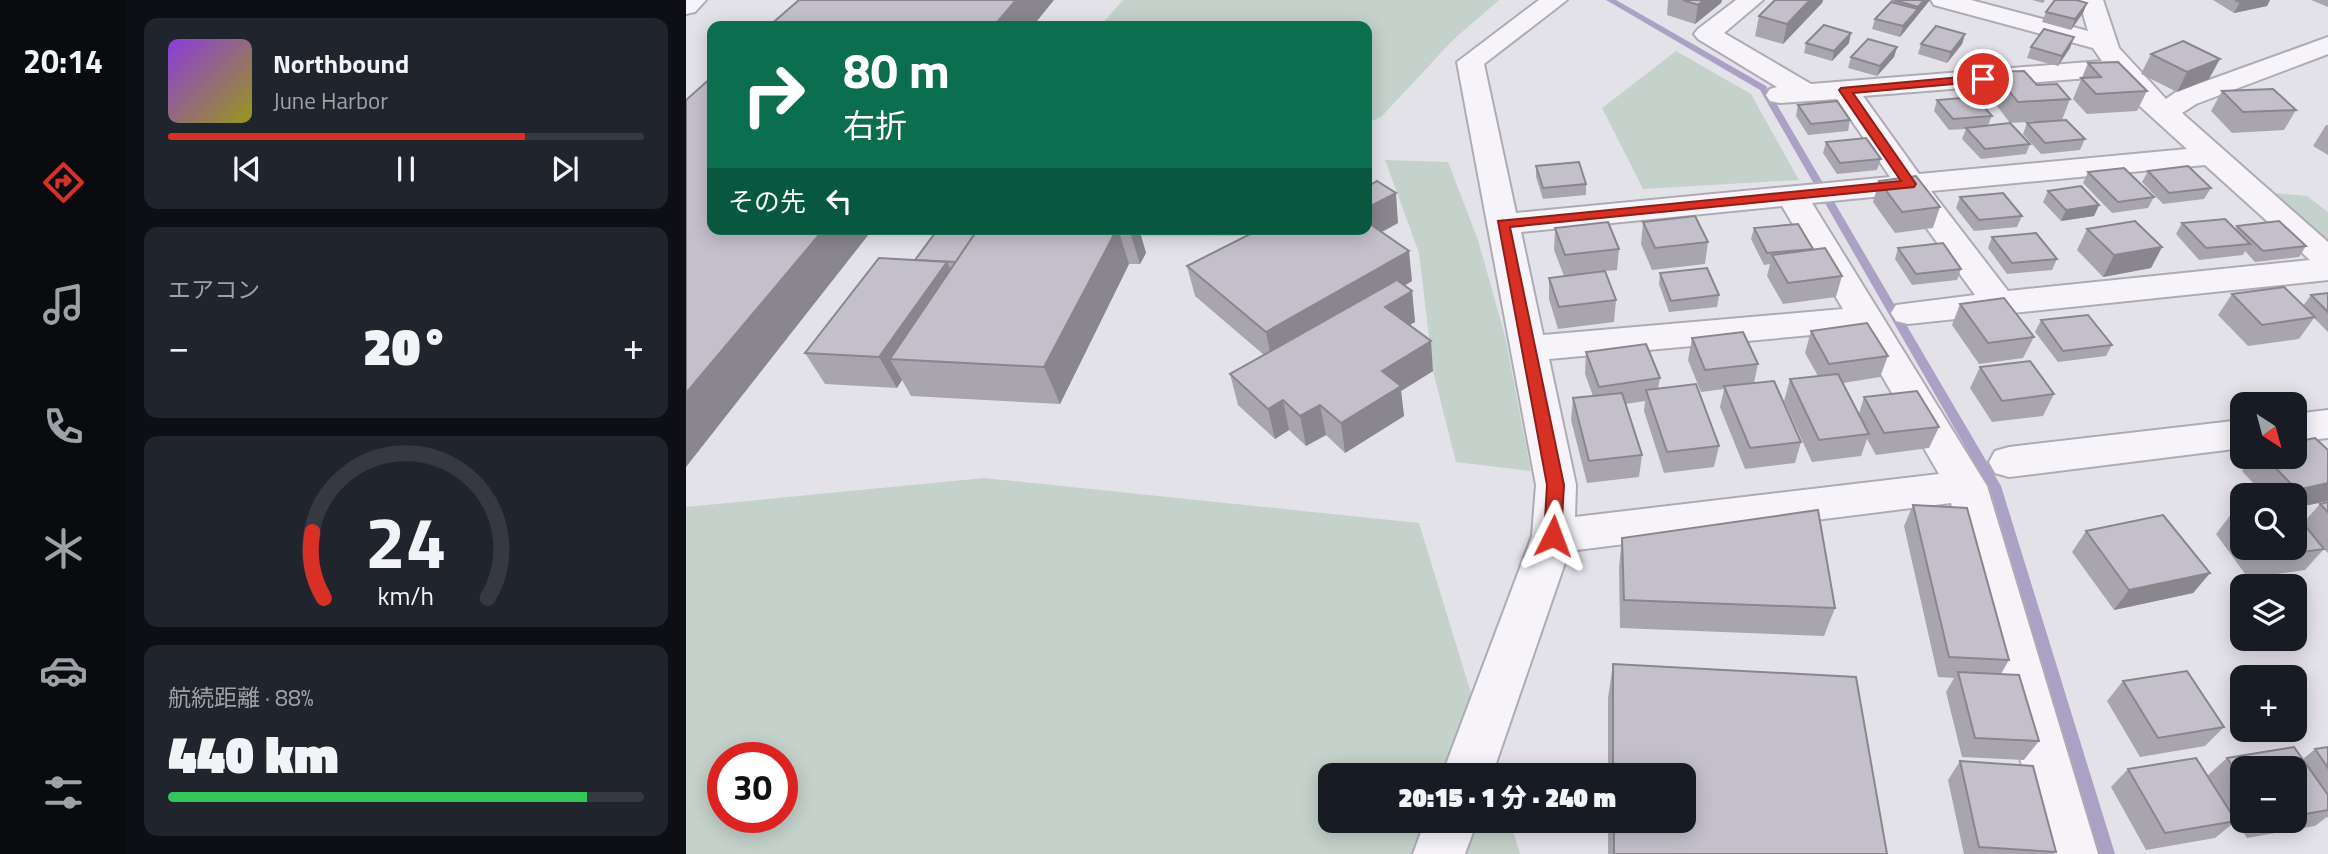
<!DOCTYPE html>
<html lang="ja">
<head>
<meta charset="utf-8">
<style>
  body { margin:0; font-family:"Titillium Web","Noto Sans JP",sans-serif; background:#20242c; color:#f1f3f6; height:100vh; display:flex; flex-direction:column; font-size:26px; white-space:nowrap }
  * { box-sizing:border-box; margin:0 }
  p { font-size:23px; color:#9ea1a6 }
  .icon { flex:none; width:38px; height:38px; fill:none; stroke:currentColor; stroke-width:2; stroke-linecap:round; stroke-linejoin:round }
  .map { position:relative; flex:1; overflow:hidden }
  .panel { display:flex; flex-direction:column; gap:18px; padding:18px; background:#0d0f14; width:560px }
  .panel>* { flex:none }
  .hud { position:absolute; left:21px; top:21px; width:665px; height:214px; border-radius:14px; box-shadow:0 4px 18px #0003; background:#0b6e4f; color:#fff; overflow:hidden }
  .needle { width:46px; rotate:144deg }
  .buttons { position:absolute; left:1544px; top:392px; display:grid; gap:14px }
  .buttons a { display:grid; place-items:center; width:77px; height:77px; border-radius:14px; background:#171b24; box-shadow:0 4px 18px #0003; font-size:35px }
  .speed { position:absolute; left:21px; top:742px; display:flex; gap:14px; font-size:35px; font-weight:700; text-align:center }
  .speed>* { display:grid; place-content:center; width:91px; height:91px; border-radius:50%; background:#171b24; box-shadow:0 4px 18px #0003; line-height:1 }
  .speed .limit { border:10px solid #d22; background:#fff; color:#111 }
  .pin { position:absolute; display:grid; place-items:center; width:60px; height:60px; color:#fff; margin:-30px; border:4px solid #fff; border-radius:50%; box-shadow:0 2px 7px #0007 }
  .me { position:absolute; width:77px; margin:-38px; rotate:3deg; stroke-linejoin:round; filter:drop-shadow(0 0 5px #0008) }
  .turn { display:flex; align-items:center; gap:24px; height:147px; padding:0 21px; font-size:32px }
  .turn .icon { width:91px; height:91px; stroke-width:2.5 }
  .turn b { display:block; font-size:49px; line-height:60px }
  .then { display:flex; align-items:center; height:66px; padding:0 21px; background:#0003; gap:14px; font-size:26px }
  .big { font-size:52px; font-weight:800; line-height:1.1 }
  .panel .tile { flex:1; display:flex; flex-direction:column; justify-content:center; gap:10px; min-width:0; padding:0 24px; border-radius:14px; background:#20242c }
  .panel .dial { align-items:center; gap:0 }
  .dial svg { height:182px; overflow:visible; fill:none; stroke:#363941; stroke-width:7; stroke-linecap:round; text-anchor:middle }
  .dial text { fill:#f1f3f6; stroke:none }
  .song { display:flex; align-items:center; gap:21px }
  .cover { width:84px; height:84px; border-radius:10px; background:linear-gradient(135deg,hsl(270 70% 55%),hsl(60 70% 35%)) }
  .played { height:7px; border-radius:4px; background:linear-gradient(90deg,#d93025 75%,#363941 75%) }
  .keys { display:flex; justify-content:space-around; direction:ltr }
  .heat { display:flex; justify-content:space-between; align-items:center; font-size:38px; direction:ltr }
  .charge { height:10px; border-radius:5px; background:linear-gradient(90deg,#34c759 88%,#363941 0) }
  .trip { position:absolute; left:632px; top:763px; width:378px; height:70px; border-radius:14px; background:#171b24; box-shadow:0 4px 18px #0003; font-weight:800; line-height:70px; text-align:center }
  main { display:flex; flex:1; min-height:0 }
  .menu { display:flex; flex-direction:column; width:126px; justify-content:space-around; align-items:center; background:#090b0e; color:#9ea1a6 }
  .menu .icon { width:49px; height:49px }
  .menu .current { color:#d93025 }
  .menu b { font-size:32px; color:#f1f3f6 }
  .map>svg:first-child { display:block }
</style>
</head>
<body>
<main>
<nav class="menu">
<b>20:14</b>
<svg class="icon current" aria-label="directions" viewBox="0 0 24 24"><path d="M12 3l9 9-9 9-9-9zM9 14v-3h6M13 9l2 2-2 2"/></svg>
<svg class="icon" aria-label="music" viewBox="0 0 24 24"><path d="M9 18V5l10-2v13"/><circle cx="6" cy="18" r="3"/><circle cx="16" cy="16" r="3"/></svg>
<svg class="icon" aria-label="phone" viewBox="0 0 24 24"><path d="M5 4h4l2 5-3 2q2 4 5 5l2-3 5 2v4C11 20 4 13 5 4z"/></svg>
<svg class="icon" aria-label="climate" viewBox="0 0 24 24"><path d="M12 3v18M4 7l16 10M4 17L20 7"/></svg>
<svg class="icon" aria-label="car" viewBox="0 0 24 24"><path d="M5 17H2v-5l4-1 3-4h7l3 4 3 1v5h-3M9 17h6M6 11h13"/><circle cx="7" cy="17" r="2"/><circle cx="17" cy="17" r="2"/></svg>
<svg class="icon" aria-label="filters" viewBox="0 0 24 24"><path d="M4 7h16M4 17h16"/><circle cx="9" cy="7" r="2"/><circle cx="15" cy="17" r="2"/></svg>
</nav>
<section class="panel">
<div class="tile">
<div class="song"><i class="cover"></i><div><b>Northbound</b><p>June Harbor</p></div></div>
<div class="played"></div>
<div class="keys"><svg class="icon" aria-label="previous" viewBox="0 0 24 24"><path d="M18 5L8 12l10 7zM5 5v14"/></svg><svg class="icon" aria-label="pause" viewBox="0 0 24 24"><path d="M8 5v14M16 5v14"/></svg><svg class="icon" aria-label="next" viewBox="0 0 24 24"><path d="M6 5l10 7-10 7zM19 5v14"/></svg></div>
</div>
<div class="tile"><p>エアコン</p>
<div class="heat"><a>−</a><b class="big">20°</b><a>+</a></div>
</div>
<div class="tile dial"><svg viewBox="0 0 100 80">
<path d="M14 69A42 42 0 1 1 86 69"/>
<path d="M14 69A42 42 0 0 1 9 40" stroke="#d93025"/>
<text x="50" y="56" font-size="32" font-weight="700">24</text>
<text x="50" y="72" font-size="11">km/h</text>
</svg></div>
<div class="tile"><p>航続距離 · 88%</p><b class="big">440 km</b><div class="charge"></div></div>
</section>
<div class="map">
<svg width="1642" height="854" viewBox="0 0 1642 854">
  <rect width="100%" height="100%" fill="#e4e2e9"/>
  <g fill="#c4d2cb" fill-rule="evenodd">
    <path d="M437,0H813L767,40L695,117L681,123V26H414Z"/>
    <path d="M990,51L1065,94L1113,180L957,189L916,108Z"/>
    <path d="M699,160L762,162L792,240L819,336L845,471L770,462L747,371L733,253Z"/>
    <path d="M1566,191L1621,196L1642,212V258Z"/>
    <path d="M329,229H561L556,236L334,237Z"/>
    <path d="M298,478L733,523L810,775H644V821H824L834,854H0V507ZM37,758H96V817H37Z"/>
  </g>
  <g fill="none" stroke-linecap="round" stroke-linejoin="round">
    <path fill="#aaa1c5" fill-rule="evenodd" d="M920,0H930L1080,86L1315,486L1429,854H1413L1304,490L1074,90Z"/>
    <g stroke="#afabb6" stroke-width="4">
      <g id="minor">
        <path d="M0,0H20L9,12L0,14Z"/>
        <path d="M853,0H881L798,64L830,213L1204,177L1151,99L1094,103L1084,101L1080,95L1084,89L1091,87L1012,39L1008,34L1012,29L1050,0H1077L1038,33L1125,84L1416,61L1407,48L1248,5L1245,0H1285L1402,31L1393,0H1417L1433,48L1480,99L1490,92L1642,37V54L1510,104L1496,113L1642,242V280L1222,324L1210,321L1205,313L1210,305L1289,295L1216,194L1126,203L1301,486L1412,854H1360L1265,503L883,551L806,775H756L846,536L850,485L771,62ZM1428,76L1445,98L1501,149L1233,174L1177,96ZM1519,165L1624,260L1322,291L1245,191ZM1096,206L1157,309L857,335L835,232ZM1170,331L1253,474L889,517L890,485L863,359Z"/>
        <path d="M1642,410V438L1608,442V414Z"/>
        <path d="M1556,420V448L1323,477L1309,473L1303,462L1309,451L1323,447Z"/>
        <path d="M739,821H791L779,854H727Z"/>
      </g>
    </g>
    <use href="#minor" fill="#f6f4f8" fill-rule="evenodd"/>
  </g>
  <g fill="#a9a5af" fill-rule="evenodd">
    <path d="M982,0H1036L1035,3L1009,24L981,15Z"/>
    <path d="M1089,0H1137L1136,3L1097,44L1069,36L1073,16Z"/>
    <path d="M1205,0H1244L1214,37L1186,29L1189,19L1204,3Z"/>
    <path d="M1346,0H1359L1357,3Z"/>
    <path d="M1527,0H1584L1581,6L1548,13Z"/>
    <path d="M1625,0H1642V7Z"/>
    <path d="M1401,3L1397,13L1385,30L1356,22L1360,12Z"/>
    <path d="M1279,34L1276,44L1261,63L1232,54L1235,44Z"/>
    <path d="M1388,37L1384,48L1372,66L1341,58L1345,47Z"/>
    <path d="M1120,43H1163L1146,61L1118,53Z"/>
    <path d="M1211,47L1208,57L1191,76L1162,68L1165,57Z"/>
    <path d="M1465,54L1523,79L1491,92L1455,74Z"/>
    <path d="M1402,63L1461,91L1451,111L1401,114L1387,99Z"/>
    <path d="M1308,72L1351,85L1384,99L1376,120L1324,123L1301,93Z"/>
    <path d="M1536,91L1610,110L1598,130L1546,133L1525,111Z"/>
    <path d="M1251,100L1306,116L1302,125L1344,144L1340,154L1295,159L1276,139L1280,129L1263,130L1248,111Z"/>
    <path d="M1112,105L1164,120L1162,131L1122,135L1110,116Z"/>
    <path d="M1341,123L1399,139L1394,150L1355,154L1337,134Z"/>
    <path d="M1640,125H1642V155L1627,146Z"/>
    <path d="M1140,142L1195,159L1191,170L1151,174L1137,153Z"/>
    <path d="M850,166L900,184V195L857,199L850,177Z"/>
    <path d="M1462,171L1525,188L1518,199L1477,204L1456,182Z"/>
    <path d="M1402,172L1468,197L1462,208L1426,213L1397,183Z"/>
    <path d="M1193,181L1254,207L1247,228L1209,233L1187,202Z"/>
    <path d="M1362,191L1413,205L1408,216L1375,221L1357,202Z"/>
    <path d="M1274,197L1336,216L1331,227L1288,231L1270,208Z"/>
    <path d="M957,222L1022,242L1019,264L966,270L955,244Z"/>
    <path d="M712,223L696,232L726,281L718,286L726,291L729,322L723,325L747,371L715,391L718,416L659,453L640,435L620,446L603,430L589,439L552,405L544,374L578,355L509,296L501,266Z"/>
    <path d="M1496,223L1549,229L1551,226L1620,246L1613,257L1569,262L1559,251L1557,255L1513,260L1490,234Z"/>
    <path d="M869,228L933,249L931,270L919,271L930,300L928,322L872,329L863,299V278L878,276L868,250Z"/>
    <path d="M1068,228L1127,249L1156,276L1150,297L1097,304L1081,276L1084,264L1078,265L1065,239Z"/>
    <path d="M249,229H453L460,253L454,264H443L374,404L225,396L216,380L211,388L139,384L119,353L229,260L250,231Z"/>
    <path d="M1401,229L1476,247L1465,268L1417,277L1391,250Z"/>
    <path d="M1306,237L1371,259L1366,270L1321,274L1302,248Z"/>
    <path d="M1212,248L1275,269L1271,280L1226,285L1209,259Z"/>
    <path d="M974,273L1033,295L1031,307L983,312L973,284Z"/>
    <path d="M1642,293V332L1628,318L1613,339L1562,346L1532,315L1546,294L1617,306L1625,295Z"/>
    <path d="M1274,304L1348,337L1337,358L1293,364L1266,325Z"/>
    <path d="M1355,320L1426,345L1420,356L1372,362L1349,332Z"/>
    <path d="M1125,331L1202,356L1194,377L1157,383L1173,414L1178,397L1253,427L1243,448L1190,455L1181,439L1175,456L1126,462L1098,401L1104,379L1132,376L1119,353Z"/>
    <path d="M1006,338L1072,364L1068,383L1115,442L1109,463L1059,469L1034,407L1038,389L1015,392L1002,360Z"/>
    <path d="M900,352L974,378L972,389L1033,446L1028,467L978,473L958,411L959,401L940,404L956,455L953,477L901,483L885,420L887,398L907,396L899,374Z"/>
    <path d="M1294,367L1368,394L1357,416L1306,422L1284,388Z"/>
    <path d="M1642,450V501L1608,508V495H1578L1556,471L1567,457H1608Z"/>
    <path d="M1642,502V553L1638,549L1619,570L1562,578L1530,534L1546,513L1556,512V548H1608L1617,523L1634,504Z"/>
    <path d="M1227,505L1323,660L1315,674L1353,741L1338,760L1276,757L1260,692L1268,678L1252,677L1218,526Z"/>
    <path d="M1400,531L1524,573L1507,593L1428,610L1386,552Z"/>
    <path d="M936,538L1149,608L1138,636L934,628L933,567Z"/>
    <path d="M927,664L1201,854H922V821H998V775H922V698Z"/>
    <path d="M1437,681L1538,727L1519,746L1454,757L1421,701Z"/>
    <path d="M1642,747V818L1641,817L1629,826L1561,838L1550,821L1529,838L1460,850L1425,787L1442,769L1521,776L1541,758L1617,759L1629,749ZM1556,768H1608V821H1556Z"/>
    <path d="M1274,761L1370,852L1368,854H1278L1262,780Z"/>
  </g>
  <g fill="#89868e">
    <path d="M330,0H368L347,26H308Z"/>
    <path d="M1018,0H1036L1035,3L1009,24L1012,5Z"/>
    <path d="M1124,0H1137L1136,3L1097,44L1101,24Z"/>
    <path d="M1238,0H1244L1214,37L1217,26L1231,10L1232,7Z"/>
    <path d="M1566,0H1584L1581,6L1548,13L1554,2Z"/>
    <path d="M1401,3L1397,13L1385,30L1389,19Z"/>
    <path d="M1165,33L1163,43L1146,61L1148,51Z"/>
    <path d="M1279,34L1276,44L1261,63L1265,52Z"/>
    <path d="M1388,37L1384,48L1372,66L1376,56Z"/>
    <path d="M1211,47L1208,57L1191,76L1194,66Z"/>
    <path d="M1534,59L1523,79L1491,92L1501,72Z"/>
    <path d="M710,193L712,223L673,244L681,229V208Z"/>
    <path d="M1413,205L1408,216L1375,221L1380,210Z"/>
    <path d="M138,229H187L0,467V393Z"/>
    <path d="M431,229H432L443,264L374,404L358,367Z"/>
    <path d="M443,229H453L460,253L454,264Z"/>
    <path d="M1476,247L1465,268L1417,277L1428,255Z"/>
    <path d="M723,251L726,281L586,362L580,332Z"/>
    <path d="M261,262L275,292L204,359L216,380L211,388L193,357Z"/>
    <path d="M726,291L729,322L702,337L699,307Z"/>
    <path d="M745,341L747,371L715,391L718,416L659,453L655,423L696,371Z"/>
    <path d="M597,400L603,430L589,439L582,409Z"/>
    <path d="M634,405L640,435L620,446L614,416Z"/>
    <path d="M1642,483V501L1608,508V495H1607L1611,490Z"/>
    <path d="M1524,573L1507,593L1428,610L1443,590Z"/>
  </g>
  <g fill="#c4c0cb" stroke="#89868e" stroke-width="2">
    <path d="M113,0H330L308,26H83Z"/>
    <path d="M997,0H1018L1012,5Z"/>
    <path d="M1089,0H1124L1101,24L1073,16Z"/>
    <path d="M1208,0H1238L1232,7Z"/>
    <path d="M1369,0H1390L1401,3L1389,19L1360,12Z"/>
    <path d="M1549,0H1566L1554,2Z"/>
    <path d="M1205,2L1232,9L1217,26L1189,19Z"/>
    <path d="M1138,25L1165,33L1148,51L1120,43Z"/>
    <path d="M1250,26L1279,34L1265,52L1235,44Z"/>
    <path d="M1358,29L1388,37L1376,56L1345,47Z"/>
    <path d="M1182,39L1211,47L1194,66L1165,57Z"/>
    <path d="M1497,41L1534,59L1501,72L1465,54Z"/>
    <path d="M1432,62L1461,91L1410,94L1395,78L1415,77L1402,63Z"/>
    <path d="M1338,71L1351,85L1371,84L1384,99L1332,102L1308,72Z"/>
    <path d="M26,77V229H138L0,393V100Z"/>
    <path d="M1587,89L1610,110L1557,112L1536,91Z"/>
    <path d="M1289,97L1306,116L1267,119L1251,100Z"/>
    <path d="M1151,101L1164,120L1125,124L1112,105Z"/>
    <path d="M1380,120L1399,139L1359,143L1341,123Z"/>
    <path d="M1324,123L1344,144L1299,149L1280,128Z"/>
    <path d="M1180,138L1195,159L1154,163L1140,142Z"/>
    <path d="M893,162L900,184L857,188L850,166Z"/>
    <path d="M1502,166L1525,188L1483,193L1462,171Z"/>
    <path d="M1438,168L1468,197L1432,202L1402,172Z"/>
    <path d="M1230,176L1254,207L1216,212L1193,181Z"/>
    <path d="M691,181L710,193L681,208V187Z"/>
    <path d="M1395,186L1413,205L1380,210L1362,191Z"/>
    <path d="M1317,193L1336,216L1293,220L1274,197Z"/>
    <path d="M1009,216L1022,242L969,248L957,222Z"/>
    <path d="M1539,219L1564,244L1520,248L1496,223Z"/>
    <path d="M1449,221L1476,247L1428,255L1401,229Z"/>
    <path d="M1593,221L1620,246L1577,251L1551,226Z"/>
    <path d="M681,222L723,251L580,332L501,266L574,229H681Z"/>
    <path d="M922,222L933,249L879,255L869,228Z"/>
    <path d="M1112,224L1127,249L1081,253L1068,228Z"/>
    <path d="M252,229H292L270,262L229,260Z"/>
    <path d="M292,229H431L358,367L204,359Z"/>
    <path d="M1350,233L1371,259L1326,263L1306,237Z"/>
    <path d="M1257,243L1275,269L1230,274L1212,248Z"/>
    <path d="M1139,248L1156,276L1102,283L1086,255Z"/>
    <path d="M193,258L261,262L193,357L119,353Z"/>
    <path d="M1021,268L1033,295L985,301L974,273Z"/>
    <path d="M919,271L930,300L873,307L863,278Z"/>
    <path d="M711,280L726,291L699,307L745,341L696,371L715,386L655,423L634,405L614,416L597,400L582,409L544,374Z"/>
    <path d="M1598,287L1629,317L1576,325L1546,294Z"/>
    <path d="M1642,293V312L1625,295Z"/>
    <path d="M1318,298L1348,337L1302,343L1274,304Z"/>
    <path d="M1402,315L1426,345L1377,351L1355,320Z"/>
    <path d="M1181,323L1202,356L1143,364L1125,331Z"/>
    <path d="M1057,332L1072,364L1019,370L1006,338Z"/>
    <path d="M960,344L974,378L913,387L900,352Z"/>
    <path d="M1344,361L1368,394L1316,401L1294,367Z"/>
    <path d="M1152,374L1183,434L1133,440L1104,379Z"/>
    <path d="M1088,381L1115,442L1064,448L1038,386Z"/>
    <path d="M1010,384L1033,446L981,452L960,390Z"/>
    <path d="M1231,391L1253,427L1198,433L1178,397Z"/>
    <path d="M936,393L956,455L903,461L887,398Z"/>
    <path d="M1629,438L1642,450V483L1611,490L1579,457H1608V442Z"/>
    <path d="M1642,502V512L1634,504Z"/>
    <path d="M1227,505L1281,508L1323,660L1263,657Z"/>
    <path d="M1132,510L1149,608L938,600L936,538Z"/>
    <path d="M1556,512V525L1546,513Z"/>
    <path d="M1608,512L1638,549L1580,557L1573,548H1608Z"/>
    <path d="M1477,515L1524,573L1443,590L1400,531Z"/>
    <path d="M927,664L1170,677L1201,854H928V821H998V775H927Z"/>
    <path d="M1501,671L1538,727L1472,738L1437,681Z"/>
    <path d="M1272,672L1333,675L1353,741L1289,738Z"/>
    <path d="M1608,747L1642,795V810L1608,816V768H1556V780L1541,758Z"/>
    <path d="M1642,747V768L1629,749Z"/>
    <path d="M1510,758L1550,821L1479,833L1442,769Z"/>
    <path d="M1274,761L1347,766L1370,852L1293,847Z"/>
  </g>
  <path fill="#d93025" stroke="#8d1f18" stroke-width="2" d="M1297,75L1302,79L1301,81L1167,93L1230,184L1228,187L824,227L878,485L875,536L867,543L860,541L858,536L861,485L812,221L1215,181L1153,90L1155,88Z"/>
</svg>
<div class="buttons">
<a><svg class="needle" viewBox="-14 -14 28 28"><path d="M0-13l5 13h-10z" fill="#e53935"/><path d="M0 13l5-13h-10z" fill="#9ea1a6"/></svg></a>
<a><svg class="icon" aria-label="search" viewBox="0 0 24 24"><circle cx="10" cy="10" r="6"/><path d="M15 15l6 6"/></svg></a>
<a><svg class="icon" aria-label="layers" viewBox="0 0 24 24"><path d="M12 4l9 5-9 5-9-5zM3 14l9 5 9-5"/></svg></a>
<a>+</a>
<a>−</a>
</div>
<div class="speed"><div class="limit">30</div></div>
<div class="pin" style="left:1297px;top:79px;background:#d93025"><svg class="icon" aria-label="arrive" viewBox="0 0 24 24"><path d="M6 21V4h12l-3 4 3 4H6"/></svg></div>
<svg class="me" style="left:867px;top:536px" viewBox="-20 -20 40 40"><path d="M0-17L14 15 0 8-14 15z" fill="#d93025" stroke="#fff" stroke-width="4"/></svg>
<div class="trip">20:15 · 1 分 · 240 m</div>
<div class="hud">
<div class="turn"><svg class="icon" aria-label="right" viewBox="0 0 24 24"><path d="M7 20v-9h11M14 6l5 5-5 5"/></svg><div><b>80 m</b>右折</div></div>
<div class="then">その先<svg class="icon" aria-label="left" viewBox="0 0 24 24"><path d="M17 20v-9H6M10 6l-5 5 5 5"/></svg></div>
</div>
</div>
</main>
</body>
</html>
